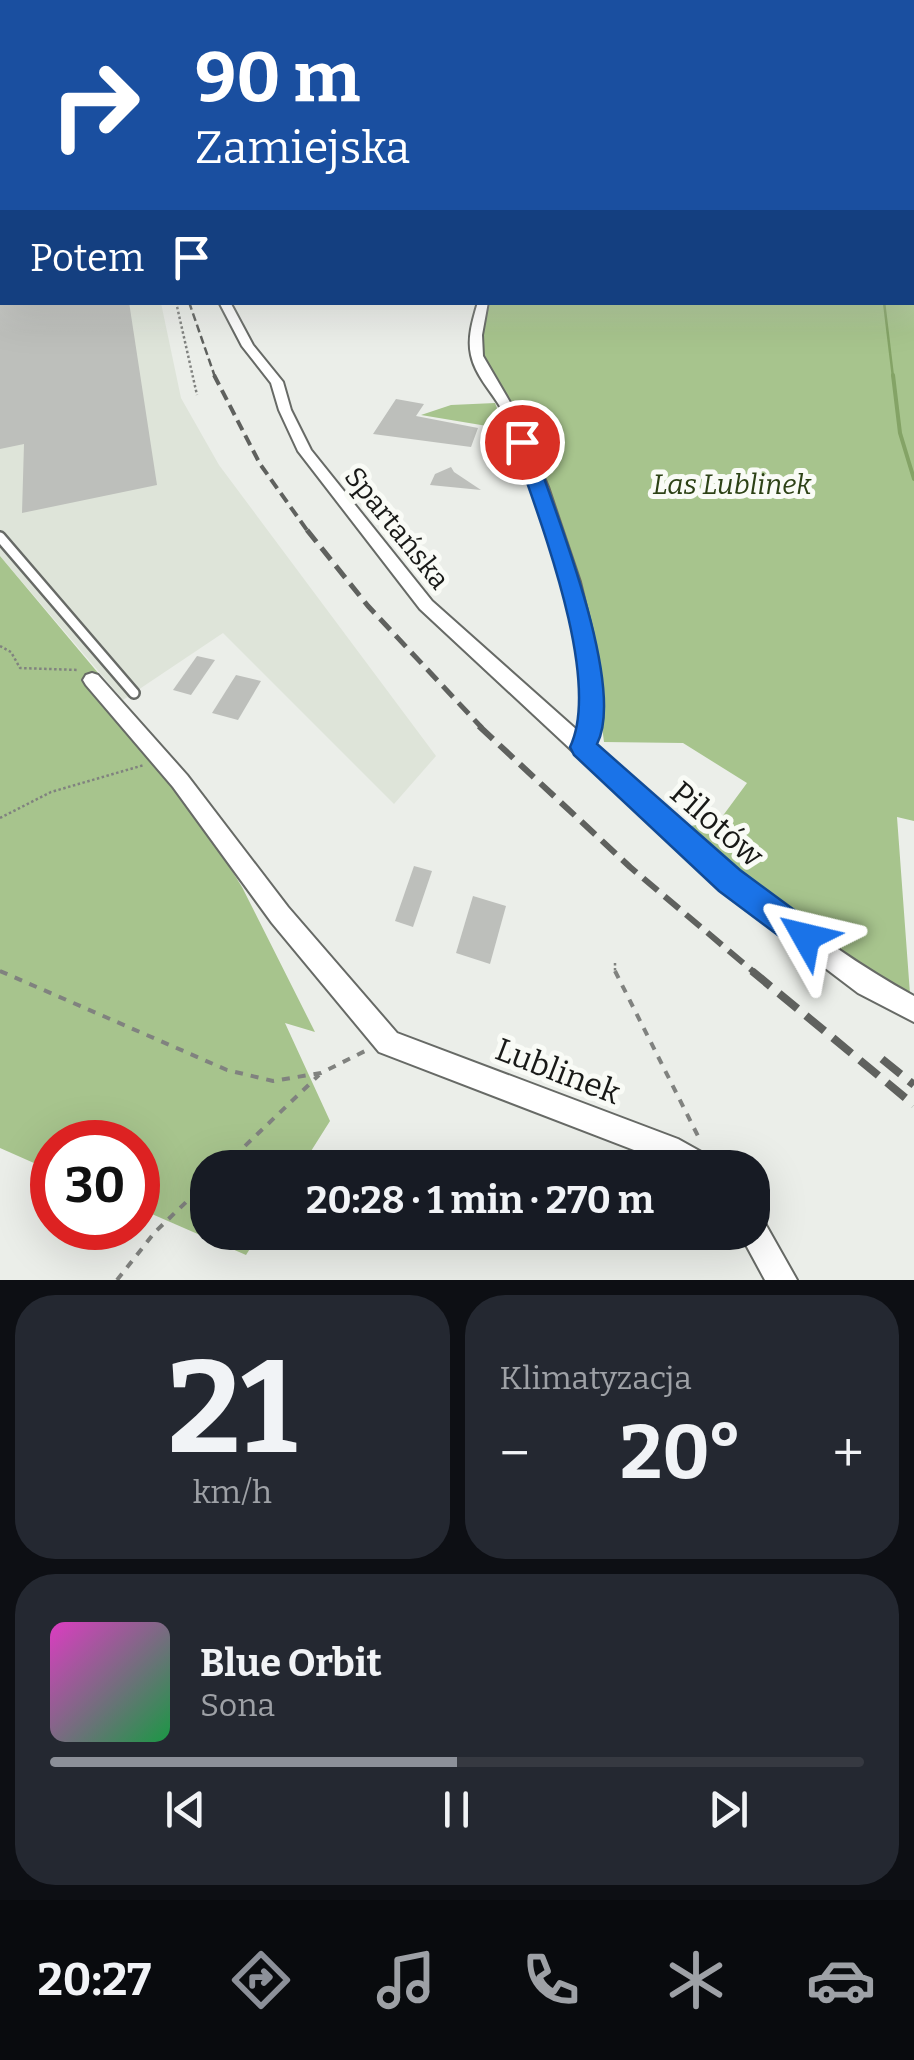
<!DOCTYPE html>
<html lang="pl">
<head>
<meta charset="utf-8">
<style>
  body { margin:0; font-family:Bitter,serif; background:#242831; color:#f1f3f6; height:100vh; display:flex; flex-direction:column; font-size:38px; white-space:nowrap }
  * { box-sizing:border-box; margin:0 }
  p { font-size:32px; color:#9ea1a6 }
  .icon { flex:none; width:55px; height:55px; fill:none; stroke:currentColor; stroke-width:2; stroke-linecap:round; stroke-linejoin:round }
  .map { position:relative; height:1280px; overflow:hidden }
  .drawer { display:flex; flex-direction:column; gap:15px; padding:15px; background:#0d0f14; flex:1 }
  .drawer>* { flex:none }
  .banner { position:absolute; left:0px; top:0px; width:915px; height:305px; box-shadow:0 10px 40px #0002; background:#1a4fa0; color:#fff; overflow:hidden }
  .speed { position:absolute; left:30px; top:1120px; display:flex; gap:20px; font-size:50px; font-weight:700; text-align:center }
  .speed>* { display:grid; place-content:center; width:130px; height:130px; border-radius:50%; background:#171b24; box-shadow:0 10px 40px #0002; line-height:1 }
  .speed .limit { border:15px solid #d22; background:#fff; color:#111 }
  .pin { position:absolute; display:grid; place-items:center; width:85px; height:85px; color:#fff; margin:-42px; border:5px solid #fff; border-radius:50%; box-shadow:0 2px 10px #0007 }
  .me { position:absolute; width:110px; margin:-55px; rotate:307deg; stroke-linejoin:round; filter:drop-shadow(0 0 8px #0008) }
  .turn { display:flex; align-items:center; gap:35px; height:210px; padding:0 30px; font-size:45px }
  .turn .icon { width:130px; height:130px; stroke-width:2.5 }
  .turn b { display:block; font-size:70px; line-height:85px }
  .then { display:flex; align-items:center; height:95px; padding:0 30px; background:#0003; gap:20px; font-size:38px }
  .big { font-size:75px; font-weight:700; line-height:1.1 }
  .drawer .tile { flex:1; display:flex; flex-direction:column; justify-content:center; gap:15px; min-width:0; padding:0 35px; border-radius:40px; background:#242831 }
  .drawer .dial { align-items:center; gap:0 }
  .dial b { font-size:130px; line-height:1 }
  .song { display:flex; align-items:center; gap:30px }
  .cover { width:120px; height:120px; border-radius:15px; background:linear-gradient(135deg,hsl(310 70% 55%),hsl(140 70% 35%)) }
  .played { height:10px; border-radius:5px; background:linear-gradient(90deg,#8c9099 50%,#363941 50%) }
  .keys { display:flex; justify-content:space-around; direction:ltr }
  .heat { display:flex; justify-content:space-between; align-items:center; font-size:55px; direction:ltr }
  .drawer .tiles { flex:1; display:grid; gap:15px; grid-template-columns:1fr 1fr }
  .tile:last-child { grid-column:span 2 }
  .trip { position:absolute; left:190px; top:1150px; width:580px; height:100px; border-radius:40px; background:#171b24; box-shadow:0 10px 40px #0002; font-weight:700; line-height:100px; text-align:center }
  .tab-bar { display:flex; height:160px; justify-content:space-around; align-items:center; background:#090b0e; color:#9ea1a6 }
  .tab-bar .icon { width:70px; height:70px }
  .tab-bar .on { color:#8c9099 }
  .tab-bar b { font-size:45px; color:#f1f3f6 }
  .map>svg:first-child { display:block }
</style>
</head>
<body>
<div class="map">
<svg width="914" height="1280" viewBox="0 0 914 1280">
  <rect width="100%" height="100%" fill="#ebeee9"/>
  <path fill="#dee4d9" d="M0,154L2,302L161,303L181,398L219,465L436,756L394,804L223,633L123,700L0,556Z"/>
  <g fill="#a7c48d">
    <path d="M914,279V821L897,817L910,994L880,982L685,827L719,821L747,783L683,743L604,742L589,625L515,412L481,358L480,328L486,303L912,302Z"/>
    <path d="M495,403L505,429L421,415L451,405Z"/>
    <path d="M0,556L140,723L242,887L315,1032L285,1023L330,1121L301,1167L208,1168V1232L260,1233L246,1255L138,1208V1142H52V1171L0,1148Z"/>
  </g>
  <g fill="none" stroke-linecap="round" stroke-linejoin="round">
    <path stroke="#84a366" stroke-width="2.5" d="M884,302L893,377"/>
    <path stroke="#84a366" stroke-width="4" d="M893,375L900,433L914,479"/>
  </g>
  <g fill="#bdbfbb">
    <path d="M0,302H129L157,485L22,513L24,444L0,449Z"/>
    <path d="M396,399L424,404L416,416L478,428L471,447L373,434Z"/>
    <path d="M451,467L454,472L481,490L430,485L435,474Z"/>
    <path d="M197,656L215,660L191,695L173,690Z"/>
    <path d="M236,675L261,681L238,720L212,713Z"/>
    <path d="M414,866L432,871L413,927L395,921Z"/>
    <path d="M473,896L506,906L490,964L456,953Z"/>
  </g>
  <g fill="none" stroke-linecap="round" stroke-linejoin="round">
    <g stroke="#676a66" stroke-width="14">
      <path id="lane" d="M0,537L134,693"/>
    </g>
    <g stroke="#676a66" stroke-width="4">
      <g id="street">
        <path d="M219,302H230L253,345L283,382L291,410L311,450L432,601L578,731C598,655 546,515 516,443C511,431 507,419 501,408C491,391 475,375 471,355C467,338 473,319 478,302H488L482,335L483,356L518,416L548,487L580,582L592,631L600,677V716L593,745C694,835 795,931 914,996V1022L858,993L721,889L420,609L298,451L279,410L271,383L242,346Z"/>
        <path d="M92,673L98,675L187,775L288,907L397,1033L678,1139L712,1158L716,1168H674L660,1160L379,1052L272,923L173,787L86,685L83,680L86,675Z"/>
        <path d="M752,1214L762,1218L797,1280H765L739,1232H752Z"/>
      </g>
    </g>
    <g stroke="#80827f" stroke-width="2.5" stroke-dasharray="2.5 2.5" stroke-linecap="butt">
      <path d="M176,302L197,395"/>
      <path d="M884,302H894"/>
      <path d="M0,646L11,652L20,668L79,670"/>
      <path d="M0,818L51,792L144,765"/>
      <path d="M615,963V973"/>
      <path d="M0,971L5,973"/>
    </g>
    <g stroke="#80827f" stroke-width="4" stroke-dasharray="8 8" stroke-linecap="butt">
      <path d="M0,971L227,1070L273,1081L321,1073L367,1050"/>
      <path d="M615,971L700,1140"/>
      <path d="M222,1168L319,1075"/>
      <path d="M117,1280L155,1232L208,1181"/>
    </g>
    <use href="#lane" stroke="#fff" stroke-width="9"/>
    <use href="#street" fill="#fff" fill-rule="evenodd"/>
    <path stroke="#5f615e" stroke-width="2.5" stroke-dasharray="8 4" stroke-linecap="butt" d="M189,302L215,377"/>
    <path stroke="#5f615e" stroke-width="4" stroke-dasharray="11 6" stroke-linecap="butt" d="M214,375L260,464L309,533"/>
    <path stroke="#5f615e" stroke-width="5" stroke-dasharray="15 8" stroke-linecap="butt" d="M307,530L368,606L482,728"/>
    <path stroke="#5f615e" stroke-width="6" stroke-dasharray="19 9" stroke-linecap="butt" d="M479,726L630,867L755,973"/>
    <g stroke="#5f615e" stroke-width="8" stroke-dasharray="24 11" stroke-linecap="butt">
      <path d="M752,971L914,1105"/>
      <path d="M882,1059L914,1085"/>
    </g>
  </g>
  <linearGradient id="sky" x2="0" y2="1"><stop stop-color="#80adb4"/><stop offset="0.46" stop-color="#f6f7f5"/><stop offset="1" stop-color="#f6f7f5" stop-opacity="0"/></linearGradient>
  <rect width="914" height="333" fill="url(#sky)"/>
  <path fill="#1a73e8" stroke="#114b97" stroke-width="2.5" d="M522,436L531,442C553,506 627,685 597,744L740,870L816,926L821,937L816,948L806,952L795,948L719,891L574,755L570,747C603,678 537,514 513,442Z"/>
  <g text-anchor="middle" dominant-baseline="central" stroke-width="10" stroke-linejoin="round" paint-order="stroke">
    <g font-size="28" font-style="italic" fill="#2c4115" stroke="#f9fbf6">
      <text x="732" y="484">Las Lublinek</text>
    </g>
    <g font-size="28" fill="#181917" stroke="#f9fbf6">
      <text transform="translate(397 528) rotate(51)">Spartańska</text>
    </g>
    <g font-size="32" fill="#181917" stroke="#f9fbf6">
      <text transform="translate(717 824) rotate(41)">Pilotów</text>
      <text transform="translate(558 1071) rotate(21)">Lublinek</text>
    </g>
  </g>
</svg>
<div class="speed"><div class="limit">30</div></div>
<div class="pin" style="left:522px;top:442px;background:#d93025"><svg class="icon" aria-label="arrive" viewBox="0 0 24 24"><path d="M6 21V4h12l-3 4 3 4H6"/></svg></div>
<svg class="me" style="left:806px;top:937px" viewBox="-20 -20 40 40"><path d="M0-17L14 15 0 8-14 15z" fill="#1a73e8" stroke="#fff" stroke-width="4"/></svg>
<div class="trip">20:28 · 1 min · 270 m</div>
<div class="banner">
<div class="turn"><svg class="icon" aria-label="right" viewBox="0 0 24 24"><path d="M7 20v-9h11M14 6l5 5-5 5"/></svg><div><b>90 m</b>Zamiejska</div></div>
<div class="then">Potem<svg class="icon" aria-label="arrive" viewBox="0 0 24 24"><path d="M6 21V4h12l-3 4 3 4H6"/></svg></div>
</div>
</div>
<section class="drawer">
<div class="tiles">
<div class="tile dial"><b>21</b><p>km/h</p></div>
<div class="tile"><p>Klimatyzacja</p>
<div class="heat"><a>−</a><b class="big">20°</b><a>+</a></div>
</div>
<div class="tile">
<div class="song"><i class="cover"></i><div><b>Blue Orbit</b><p>Sona</p></div></div>
<div class="played"></div>
<div class="keys"><svg class="icon" aria-label="previous" viewBox="0 0 24 24"><path d="M18 5L8 12l10 7zM5 5v14"/></svg><svg class="icon" aria-label="pause" viewBox="0 0 24 24"><path d="M8 5v14M16 5v14"/></svg><svg class="icon" aria-label="next" viewBox="0 0 24 24"><path d="M6 5l10 7-10 7zM19 5v14"/></svg></div>
</div>
</div>
</section>
<nav class="tab-bar">
<b>20:27</b>
<svg class="icon on" aria-label="directions" viewBox="0 0 24 24"><path d="M12 3l9 9-9 9-9-9zM9 14v-3h6M13 9l2 2-2 2"/></svg>
<svg class="icon" aria-label="music" viewBox="0 0 24 24"><path d="M9 18V5l10-2v13"/><circle cx="6" cy="18" r="3"/><circle cx="16" cy="16" r="3"/></svg>
<svg class="icon" aria-label="phone" viewBox="0 0 24 24"><path d="M5 4h4l2 5-3 2q2 4 5 5l2-3 5 2v4C11 20 4 13 5 4z"/></svg>
<svg class="icon" aria-label="climate" viewBox="0 0 24 24"><path d="M12 3v18M4 7l16 10M4 17L20 7"/></svg>
<svg class="icon" aria-label="car" viewBox="0 0 24 24"><path d="M5 17H2v-5l4-1 3-4h7l3 4 3 1v5h-3M9 17h6M6 11h13"/><circle cx="7" cy="17" r="2"/><circle cx="17" cy="17" r="2"/></svg>
</nav>
</body>
</html>
